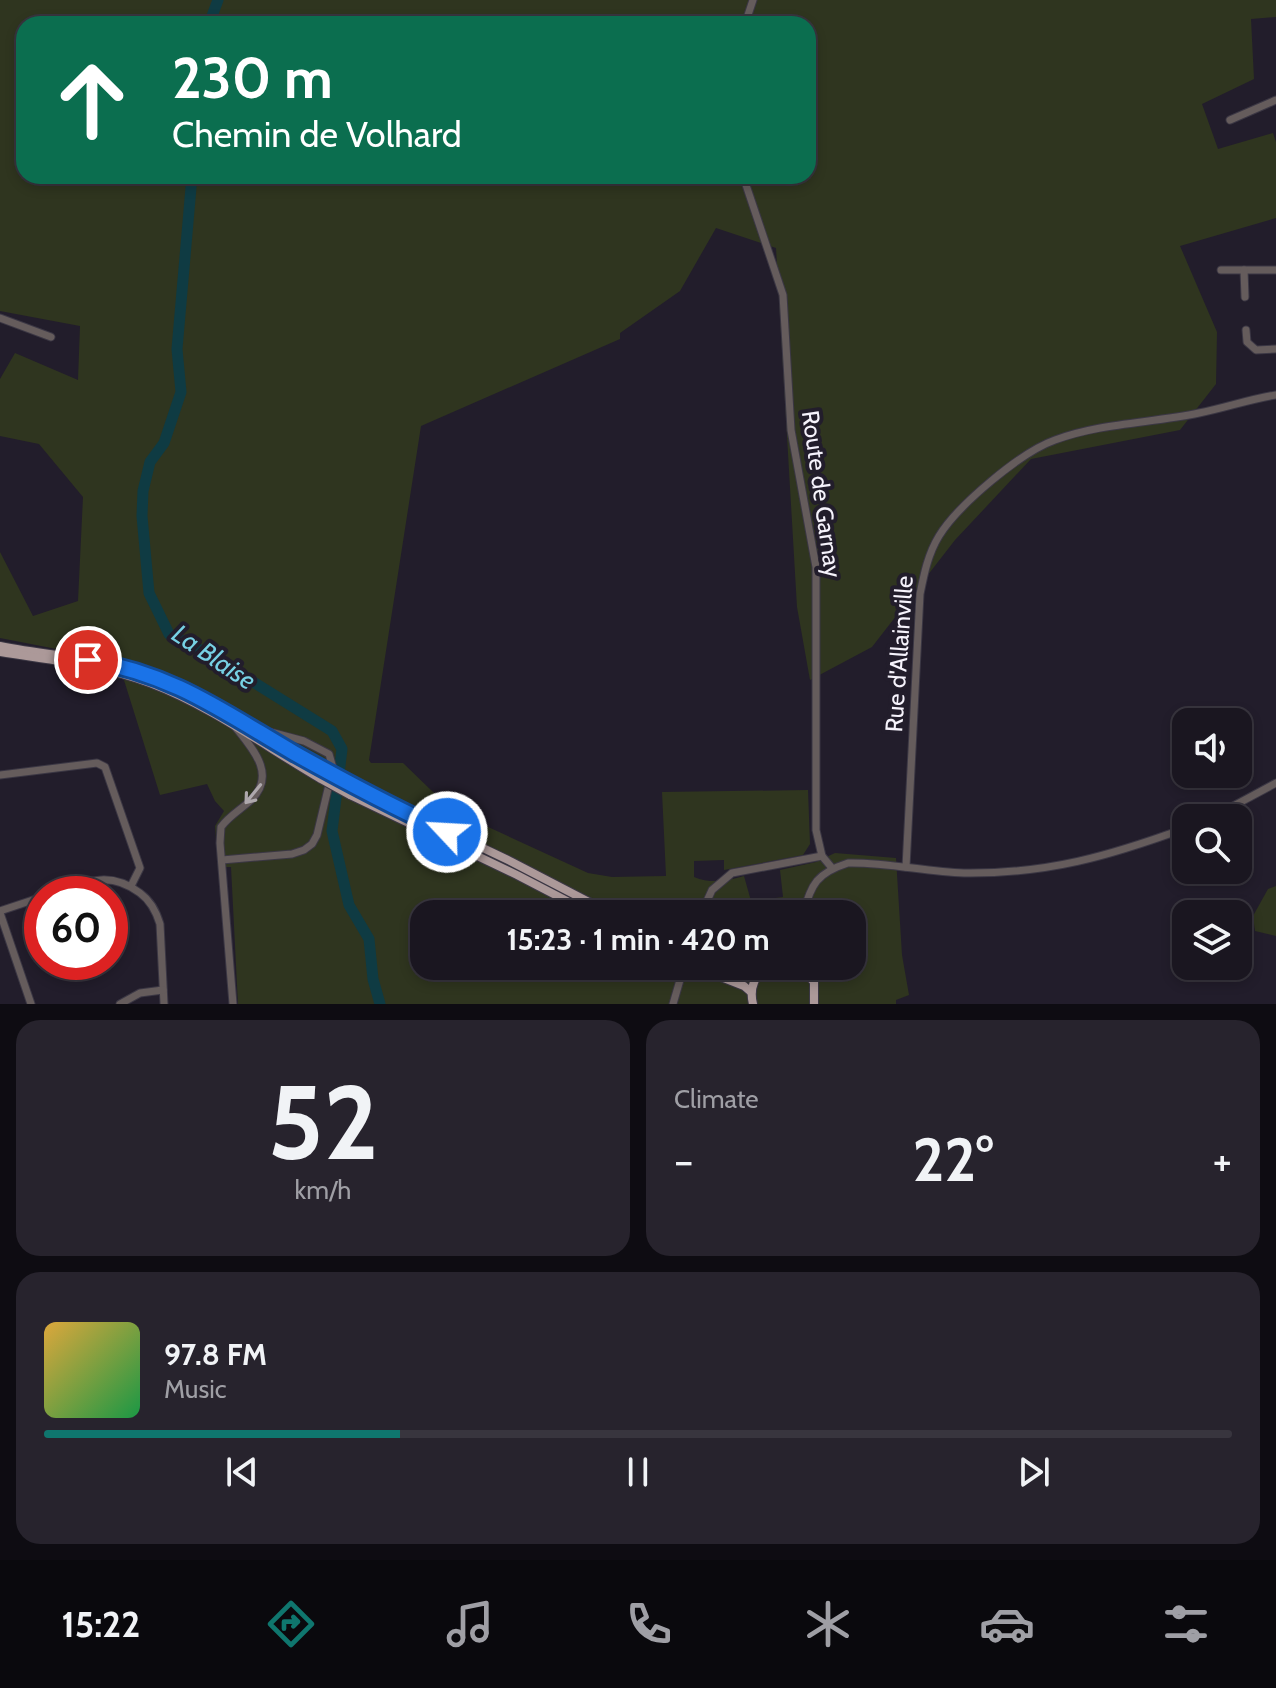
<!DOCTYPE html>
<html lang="en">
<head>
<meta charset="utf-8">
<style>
  body { margin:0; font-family:Cabin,sans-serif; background:#27232d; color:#f1f3f6; height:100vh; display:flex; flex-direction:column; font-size:30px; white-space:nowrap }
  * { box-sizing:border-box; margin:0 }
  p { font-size:26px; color:#9f9fa5 }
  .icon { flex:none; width:44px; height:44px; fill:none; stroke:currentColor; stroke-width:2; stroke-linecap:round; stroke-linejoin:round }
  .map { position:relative; height:1004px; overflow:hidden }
  .side { display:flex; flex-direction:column; gap:16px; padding:16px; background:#0e0c12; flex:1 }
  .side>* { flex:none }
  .guide { position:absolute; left:16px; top:16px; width:800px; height:168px; border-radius:24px; box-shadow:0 4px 12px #0003,0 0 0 2px #38353e; background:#0b6e4f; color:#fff; overflow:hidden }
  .tools { position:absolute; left:1172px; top:708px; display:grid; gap:16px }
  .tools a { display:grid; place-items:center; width:80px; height:80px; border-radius:16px; background:#1a1620; box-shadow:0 4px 12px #0003,0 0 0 2px #38353e; font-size:40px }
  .speed { position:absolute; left:24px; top:876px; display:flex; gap:16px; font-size:40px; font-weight:700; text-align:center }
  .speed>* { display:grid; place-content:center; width:104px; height:104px; border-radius:50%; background:#1a1620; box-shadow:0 4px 12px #0003,0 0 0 2px #38353e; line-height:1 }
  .speed .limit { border:12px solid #d22; background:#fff; color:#111 }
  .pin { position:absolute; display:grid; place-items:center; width:68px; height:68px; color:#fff; margin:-34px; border:4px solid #fff; border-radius:50%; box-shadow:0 2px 8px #0007 }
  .me { position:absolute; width:88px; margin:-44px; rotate:295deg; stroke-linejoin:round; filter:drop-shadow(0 0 6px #0008) }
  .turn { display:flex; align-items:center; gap:28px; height:168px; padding:0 24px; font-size:36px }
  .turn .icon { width:104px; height:104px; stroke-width:2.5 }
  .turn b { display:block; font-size:56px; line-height:68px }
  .big { font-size:60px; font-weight:700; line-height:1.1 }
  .side .card { flex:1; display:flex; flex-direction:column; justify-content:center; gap:12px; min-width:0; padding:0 28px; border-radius:24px; background:#27232d }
  .side .dial { align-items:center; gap:0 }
  .dial b { font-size:104px; line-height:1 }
  .song { display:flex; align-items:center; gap:24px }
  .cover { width:96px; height:96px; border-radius:12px; background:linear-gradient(135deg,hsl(40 70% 55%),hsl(140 70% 35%)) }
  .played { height:8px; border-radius:4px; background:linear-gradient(90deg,#0f766e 30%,#38353e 30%) }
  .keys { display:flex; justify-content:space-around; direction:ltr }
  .heat { display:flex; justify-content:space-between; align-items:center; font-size:44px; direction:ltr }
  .side .tiles { flex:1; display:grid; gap:16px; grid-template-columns:1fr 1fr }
  .card:last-child { grid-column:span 2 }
  .trip { position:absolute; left:410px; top:900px; width:456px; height:80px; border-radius:24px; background:#1a1620; box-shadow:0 4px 12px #0003,0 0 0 2px #38353e; font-weight:700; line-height:80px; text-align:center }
  .tabs { display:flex; height:128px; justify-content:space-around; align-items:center; background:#0a090d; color:#9f9fa5 }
  .tabs .icon { width:56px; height:56px }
  .tabs .active { color:#0f766e }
  .tabs b { font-size:36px; color:#f1f3f6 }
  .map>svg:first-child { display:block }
</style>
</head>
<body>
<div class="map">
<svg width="1276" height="1004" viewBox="0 0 1276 1004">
  <rect width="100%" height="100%" fill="#221d2b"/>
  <g fill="#2f351f" fill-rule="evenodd">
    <path d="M0,0H1276V17L1251,19L1254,79L1202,104L1218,149L1273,133L1276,142V218L1180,246L1217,332L1216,384L1180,430L1031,459L955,540L872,647L810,680L797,607L776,248L716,228L680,291L620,333V339L421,426L369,760L371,763H403L433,792L486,826L588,873L612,877L666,876L662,792L808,790L810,844L803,855L724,870V860L694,861V877C711,884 727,881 744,876L751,901L783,897L780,870L816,862L835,853L896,858L902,955L909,995L896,1000V1004H238L231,867H218L215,826L224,811L215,801L207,784L160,795L118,661L0,638V552L33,616L78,601L83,497L39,444L0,436V379L15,353L78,380L80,326L0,311ZM24,24H808V176H24ZM424,914H852V966H424Z"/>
    <path d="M1276,886V936L1255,931L1253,916L1268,889Z"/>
  </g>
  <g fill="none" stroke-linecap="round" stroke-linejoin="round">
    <g stroke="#0f3b43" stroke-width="11">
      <path d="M209,24L218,0"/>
      <path d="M192,176L177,349L181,392L164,443L150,462L143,491L142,516L149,593L169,634L210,655L332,731L342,749L332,831L349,905L369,939L373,979L380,1004"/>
    </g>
    <path stroke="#423d4a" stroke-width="7" stroke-dasharray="7 3.5" stroke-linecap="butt" d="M680,980L684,966"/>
    <g stroke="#3b3744" stroke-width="9">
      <g id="minor">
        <path d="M745,24L753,0"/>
        <path d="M1230,120L1276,100"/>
        <path d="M743,176L783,295L791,430L816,567V830L822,856L832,868"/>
        <path d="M1221,270H1276"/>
        <path d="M1244,270L1245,297"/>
        <path d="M0,318L51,337"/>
        <path d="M1246,330L1247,342L1256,350L1276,349"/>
        <path d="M0,775L97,763L105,767L140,868L131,886"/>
        <path d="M1211,818L1276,783"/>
        <path d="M222,860L292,854L304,850L312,844L317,835L333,768L329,754L304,741L263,730"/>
        <path d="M906,867L920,594C924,574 928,554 939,536C958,505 1021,452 1055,440C1100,423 1152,423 1199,413C1225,408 1250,399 1276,395"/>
        <path d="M51,894C84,883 108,869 140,893C151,901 156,911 160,924L164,1004"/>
        <path d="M0,911L42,897"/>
        <path d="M0,913L31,1004"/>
        <path d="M701,914L712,890L732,873L822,856"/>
        <path d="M803,914C811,884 817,873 848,863C887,862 926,872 964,873C1048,874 1109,856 1186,828"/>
        <path d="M81,962L82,967"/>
        <path d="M120,1004L140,993L163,990"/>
        <path d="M233,1004L220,843L221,827C229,816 240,810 250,801C277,776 254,750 236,728"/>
        <path d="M673,1004L680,980"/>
      </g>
    </g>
    <g stroke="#3b3744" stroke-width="10">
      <g id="major">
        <path d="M0,646C48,656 98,657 145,672C209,692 266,736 323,769"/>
        <path d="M0,652C49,660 103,665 150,683C211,706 266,747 321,779"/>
        <path d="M351,785L510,861L612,914"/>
        <path d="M350,795L517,875L592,914"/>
        <path d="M693,966L744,986L751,992"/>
        <path d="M717,966L736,973L757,976"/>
        <path d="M800,966L814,982V1004"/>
        <path d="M753,1004C749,988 754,976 767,966"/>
      </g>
    </g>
    <use href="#minor" stroke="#655c5c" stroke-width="7"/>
    <use href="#major" stroke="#ac9999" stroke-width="8"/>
    <g stroke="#3b3744" stroke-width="10" stroke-linecap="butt">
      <g id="major-bridge">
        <path d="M323,769L351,785"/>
        <path d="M321,779L350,795"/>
      </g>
    </g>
    <use href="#major-bridge" stroke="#ac9999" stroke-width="8"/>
  </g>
  <defs><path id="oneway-shaft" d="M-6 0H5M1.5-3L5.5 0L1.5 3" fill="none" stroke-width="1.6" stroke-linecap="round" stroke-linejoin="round" transform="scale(2)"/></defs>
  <use stroke="#aea8ac" href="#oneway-shaft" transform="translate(253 794) rotate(129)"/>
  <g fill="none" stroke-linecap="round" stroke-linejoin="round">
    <g stroke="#114b97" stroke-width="20">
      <path id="route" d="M88,660C173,674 222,711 294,753C344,781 395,808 447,832"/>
    </g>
    <use href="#route" stroke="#1a73e8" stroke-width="14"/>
  </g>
  <g text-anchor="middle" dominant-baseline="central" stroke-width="8" stroke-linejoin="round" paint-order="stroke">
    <g font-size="24" fill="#f6f3fc" stroke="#221d2b">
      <text transform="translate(822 494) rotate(82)">Route de Garnay</text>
      <text transform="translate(899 654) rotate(-86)">Rue d'Allainville</text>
    </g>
    <g font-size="26" font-style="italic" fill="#77d1e4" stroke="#221d2b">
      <text transform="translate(214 657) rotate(34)">La Blaise</text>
    </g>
  </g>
</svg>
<div class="tools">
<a><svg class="icon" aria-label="sound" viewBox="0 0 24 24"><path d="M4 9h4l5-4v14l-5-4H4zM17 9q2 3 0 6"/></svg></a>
<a><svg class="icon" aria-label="search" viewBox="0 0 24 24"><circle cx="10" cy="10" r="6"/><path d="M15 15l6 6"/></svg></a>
<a><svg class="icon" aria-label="layers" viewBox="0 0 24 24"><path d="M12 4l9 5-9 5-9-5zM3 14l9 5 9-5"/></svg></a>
</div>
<div class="speed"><div class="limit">60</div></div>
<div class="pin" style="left:88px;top:660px;background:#d93025"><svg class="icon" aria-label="arrive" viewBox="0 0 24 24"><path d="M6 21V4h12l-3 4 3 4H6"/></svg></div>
<svg class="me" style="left:447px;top:832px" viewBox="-20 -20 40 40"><circle r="17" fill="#1a73e8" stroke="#fff" stroke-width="3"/><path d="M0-11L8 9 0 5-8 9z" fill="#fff"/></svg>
<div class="trip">15:23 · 1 min · 420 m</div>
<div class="guide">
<div class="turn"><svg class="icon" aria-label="ahead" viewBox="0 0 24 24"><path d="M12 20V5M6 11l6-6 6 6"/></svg><div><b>230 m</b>Chemin de Volhard</div></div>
</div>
</div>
<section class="side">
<div class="tiles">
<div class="card dial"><b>52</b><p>km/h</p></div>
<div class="card"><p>Climate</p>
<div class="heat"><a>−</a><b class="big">22°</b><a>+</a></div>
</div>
<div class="card">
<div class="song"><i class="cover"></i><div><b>97.8 FM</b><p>Music</p></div></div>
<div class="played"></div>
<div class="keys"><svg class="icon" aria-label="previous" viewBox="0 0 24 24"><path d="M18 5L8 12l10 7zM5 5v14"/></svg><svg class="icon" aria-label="pause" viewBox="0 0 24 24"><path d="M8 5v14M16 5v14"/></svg><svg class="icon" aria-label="next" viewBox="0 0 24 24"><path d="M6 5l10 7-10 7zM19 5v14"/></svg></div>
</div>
</div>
</section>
<nav class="tabs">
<b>15:22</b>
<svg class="icon active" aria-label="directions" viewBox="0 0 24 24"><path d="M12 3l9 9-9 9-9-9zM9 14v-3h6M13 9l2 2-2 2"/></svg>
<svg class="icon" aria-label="music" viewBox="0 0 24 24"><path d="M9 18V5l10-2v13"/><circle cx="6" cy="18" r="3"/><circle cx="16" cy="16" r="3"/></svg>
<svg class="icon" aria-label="phone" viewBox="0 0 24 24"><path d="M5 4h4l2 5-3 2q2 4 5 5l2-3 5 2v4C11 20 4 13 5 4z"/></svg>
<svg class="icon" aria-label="climate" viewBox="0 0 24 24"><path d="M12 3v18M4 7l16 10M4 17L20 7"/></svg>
<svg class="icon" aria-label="car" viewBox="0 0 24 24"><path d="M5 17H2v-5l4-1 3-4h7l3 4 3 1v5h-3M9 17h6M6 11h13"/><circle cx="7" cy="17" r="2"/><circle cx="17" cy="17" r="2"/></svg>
<svg class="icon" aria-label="filters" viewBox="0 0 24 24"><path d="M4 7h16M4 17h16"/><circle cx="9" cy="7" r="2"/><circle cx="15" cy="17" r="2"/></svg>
</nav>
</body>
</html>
